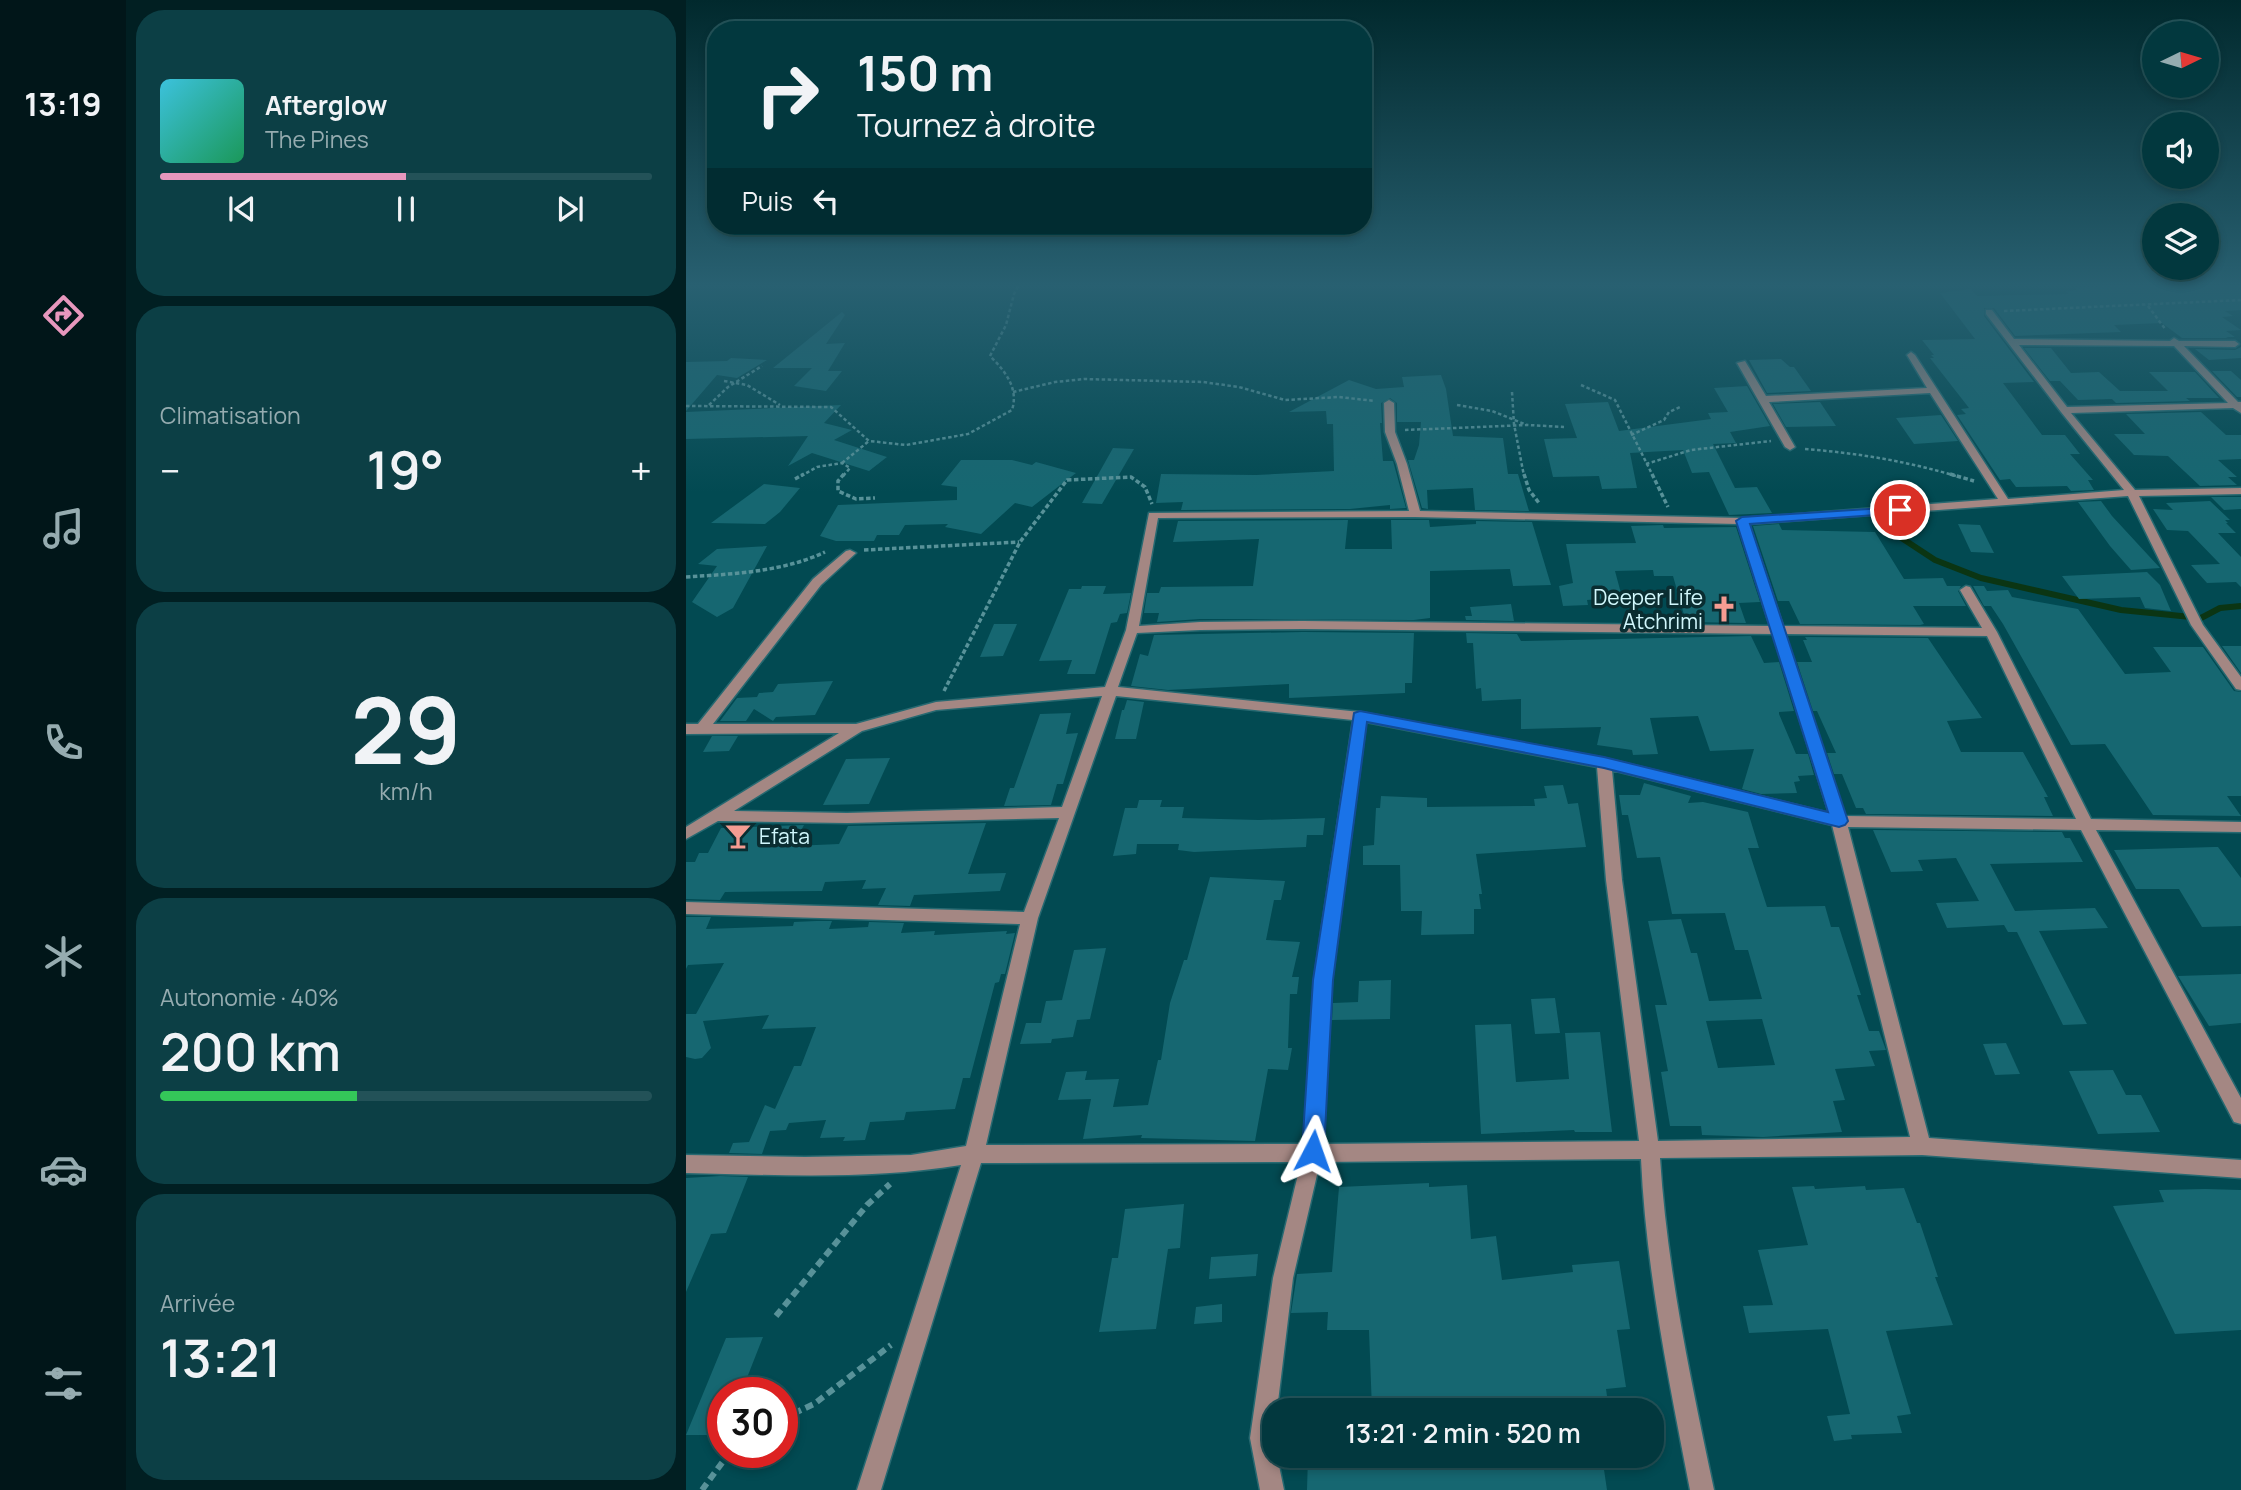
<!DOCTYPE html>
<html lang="fr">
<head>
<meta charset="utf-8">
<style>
  body { margin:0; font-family:Manrope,sans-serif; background:#0c3f45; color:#f1f3f6; height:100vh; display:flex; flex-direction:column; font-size:26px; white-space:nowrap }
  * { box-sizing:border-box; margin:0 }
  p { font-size:23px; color:#96acb0 }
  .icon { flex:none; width:38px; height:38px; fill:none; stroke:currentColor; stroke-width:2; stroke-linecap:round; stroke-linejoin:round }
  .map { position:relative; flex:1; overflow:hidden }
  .panel { display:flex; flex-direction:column; gap:10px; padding:10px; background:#011f22; width:560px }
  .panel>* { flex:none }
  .guide { position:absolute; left:21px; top:21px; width:665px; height:214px; border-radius:28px; box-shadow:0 4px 10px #0003,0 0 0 2px #235258; background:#02383e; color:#f1f3f6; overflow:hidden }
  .needle { width:46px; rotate:85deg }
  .fabs { position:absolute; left:1456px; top:21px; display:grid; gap:14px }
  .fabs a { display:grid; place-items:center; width:77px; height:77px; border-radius:50%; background:#02383e; box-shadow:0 4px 10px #0003,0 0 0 2px #235258; font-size:35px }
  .speed { position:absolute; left:21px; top:1377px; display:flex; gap:14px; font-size:35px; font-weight:700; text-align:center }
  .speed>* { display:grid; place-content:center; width:91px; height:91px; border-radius:50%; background:#02383e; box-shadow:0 4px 10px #0003,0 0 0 2px #235258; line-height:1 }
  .speed .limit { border:10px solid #d22; background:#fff; color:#111 }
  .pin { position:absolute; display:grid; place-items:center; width:60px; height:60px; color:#fff; margin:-30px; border:4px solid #fff; border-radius:50%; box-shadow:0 2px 7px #0007 }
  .me { position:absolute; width:77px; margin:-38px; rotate:4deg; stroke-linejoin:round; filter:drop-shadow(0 0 5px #0008) }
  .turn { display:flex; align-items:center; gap:24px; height:147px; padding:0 35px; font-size:32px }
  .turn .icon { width:91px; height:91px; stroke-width:2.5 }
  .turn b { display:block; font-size:49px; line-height:60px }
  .then { display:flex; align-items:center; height:66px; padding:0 35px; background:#0003; gap:14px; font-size:26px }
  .big { font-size:52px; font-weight:600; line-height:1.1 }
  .panel .card { flex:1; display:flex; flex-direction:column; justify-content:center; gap:10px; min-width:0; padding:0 24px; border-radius:28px; background:#0c3f45 }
  .panel .dial { align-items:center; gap:0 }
  .dial b { font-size:91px; line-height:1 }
  .song { display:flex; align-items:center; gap:21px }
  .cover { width:84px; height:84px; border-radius:10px; background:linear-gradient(135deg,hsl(190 70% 55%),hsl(150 70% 35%)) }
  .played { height:7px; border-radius:4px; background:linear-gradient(90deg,#e797bd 50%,#235258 50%) }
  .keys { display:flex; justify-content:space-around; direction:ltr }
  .heat { display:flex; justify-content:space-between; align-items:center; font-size:38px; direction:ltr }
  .charge { height:10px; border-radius:5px; background:linear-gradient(90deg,#34c759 40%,#235258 0) }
  .trip { position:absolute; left:576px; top:1398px; width:402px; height:70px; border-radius:28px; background:#02383e; box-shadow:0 4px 10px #0003,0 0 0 2px #235258; font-weight:600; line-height:70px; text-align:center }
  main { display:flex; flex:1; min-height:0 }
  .tab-bar { display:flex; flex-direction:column; width:126px; justify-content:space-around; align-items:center; background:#011619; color:#96acb0 }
  .tab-bar .icon { width:49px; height:49px }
  .tab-bar .current { color:#e797bd }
  .tab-bar b { font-size:32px; color:#f1f3f6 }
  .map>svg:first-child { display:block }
</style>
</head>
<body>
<main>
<nav class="tab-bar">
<b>13:19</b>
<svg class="icon current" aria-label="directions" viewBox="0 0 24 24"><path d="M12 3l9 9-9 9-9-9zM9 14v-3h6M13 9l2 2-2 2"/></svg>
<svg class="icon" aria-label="music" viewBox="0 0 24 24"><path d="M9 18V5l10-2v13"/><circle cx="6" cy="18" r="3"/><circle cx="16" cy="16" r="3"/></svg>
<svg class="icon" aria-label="phone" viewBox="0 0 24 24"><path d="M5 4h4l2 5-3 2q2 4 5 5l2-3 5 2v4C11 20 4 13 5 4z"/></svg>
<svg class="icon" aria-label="climate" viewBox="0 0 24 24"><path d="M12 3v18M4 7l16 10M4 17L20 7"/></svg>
<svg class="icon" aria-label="car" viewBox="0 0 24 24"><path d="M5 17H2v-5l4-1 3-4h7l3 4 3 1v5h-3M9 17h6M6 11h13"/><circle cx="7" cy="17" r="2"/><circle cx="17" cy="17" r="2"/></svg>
<svg class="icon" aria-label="filters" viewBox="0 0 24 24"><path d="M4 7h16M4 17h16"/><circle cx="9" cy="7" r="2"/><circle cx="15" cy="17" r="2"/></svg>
</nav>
<section class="panel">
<div class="card">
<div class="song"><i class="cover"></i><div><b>Afterglow</b><p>The Pines</p></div></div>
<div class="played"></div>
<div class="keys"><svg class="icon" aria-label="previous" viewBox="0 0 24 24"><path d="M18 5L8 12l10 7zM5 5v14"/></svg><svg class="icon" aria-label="pause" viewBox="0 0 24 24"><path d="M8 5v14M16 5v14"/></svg><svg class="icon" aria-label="next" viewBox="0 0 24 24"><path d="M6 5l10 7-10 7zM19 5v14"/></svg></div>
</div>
<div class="card"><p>Climatisation</p>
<div class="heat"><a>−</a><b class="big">19°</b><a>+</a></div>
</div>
<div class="card dial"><b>29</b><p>km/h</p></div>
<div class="card"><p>Autonomie · 40%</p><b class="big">200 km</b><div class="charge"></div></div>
<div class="card"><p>Arrivée</p><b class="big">13:21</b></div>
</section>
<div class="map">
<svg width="1555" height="1490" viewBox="0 0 1555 1490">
  <rect width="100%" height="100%" fill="#024a52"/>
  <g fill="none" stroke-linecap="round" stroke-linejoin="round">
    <path stroke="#0b3513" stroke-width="6" d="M1214,537L1249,560L1295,578L1435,610L1515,618L1534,608L1555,606"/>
  </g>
  <g fill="#166771" fill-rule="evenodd">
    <path d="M1464,283H1555V310L1539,311L1547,316L1536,317L1555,330L1540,331L1549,337H1540L1542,338H1496L1476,323L1428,325L1435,332L1329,336L1308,308H1298V316L1348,382L1317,383L1356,435H1379L1394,454H1384L1407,480H1402L1408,490L1385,491L1381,486L1330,487L1324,479L1314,480L1271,415L1280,414L1275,409L1283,408L1244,358H1248L1245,355H1248L1236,340L1289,339L1254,293L1285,289L1291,296L1383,294L1379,291L1391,290L1388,288Z"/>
    <path d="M156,312L159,315L140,344L159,343L142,371H156L140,391L108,386L126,368H87Z"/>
    <path d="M1555,347V358L1523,360L1509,349L1549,350Z"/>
    <path d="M1338,348H1365L1385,373L1413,372L1434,391H1482L1463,372H1509L1533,398H1500L1504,401L1430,403L1426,399L1392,400L1374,381H1364Z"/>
    <path d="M45,358L81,360L51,378L31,375L0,411V362L41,361Z"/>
    <path d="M1095,359L1104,367H1108L1125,391L1081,393L1063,360Z"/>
    <path d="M1526,371H1545L1555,380V397H1551Z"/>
    <path d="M755,375L760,389L767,436L817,438L822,474H832L843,511L789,510L787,488L741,490L742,509L736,508L722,460H728L733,445L735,422H711V403L704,398L695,403L696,423H694L697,461H707L720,508L704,509V505L664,509L495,510L497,502L470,503L475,474L570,475L648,471L647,424H641L640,411L603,412L663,380L690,389L718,387L716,377Z"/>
    <path d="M1061,386L1084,426L1044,432L1050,443L1027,444L1049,488L1071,487L1086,513L1043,515L1023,472L1006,473L997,450L944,453L951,488L916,489L913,476L867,477L858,439L891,438L879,404L922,402L933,431L1025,419L1022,413L1042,412L1028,388Z"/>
    <path d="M1134,402L1150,426L1100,427L1087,404Z"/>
    <path d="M155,405L138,423L166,430L148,440L201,457L183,471L126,453L102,466L122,436L0,439V412Z"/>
    <path d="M1515,412L1540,435H1555V459L1532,460L1551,477H1542L1551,485L1514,486L1482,456L1448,455L1428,434H1459L1440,414Z"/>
    <path d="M1255,415L1272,441L1228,444L1210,418Z"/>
    <path d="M427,448L448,449L416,504L396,503Z"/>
    <path d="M275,460H326L346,465L350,462L390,473L346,507L329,503L295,534L259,527L262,524L219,525L213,535H191L188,541H150L134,536L152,505L271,500V487L255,485Z"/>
    <path d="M78,484L114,488L94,512L79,524L25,523Z"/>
    <path d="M1525,497H1555V509L1538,510Z"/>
    <path d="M1415,501L1426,516L1474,568L1445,570L1424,546L1392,502Z"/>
    <path d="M1524,501L1544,520H1539L1542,523H1540L1550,533H1532L1555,557V587L1550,582L1521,583L1505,565L1534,564L1502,531L1481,530L1467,509L1487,510L1480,503Z"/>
    <path d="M662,520L659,549H706L705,520H743L744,527L790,524V521L846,522L865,585L827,586L824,569L744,571V618L728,620L514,619L471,622L473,613H458L461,593H473L475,587L567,586L573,539L487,542L492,521Z"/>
    <path d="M1093,524L1096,530L1189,532L1218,579L1257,578L1261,586H1275L1272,591L1280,606H1227L1238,624L1234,625L1114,624L1103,601H1092L1067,526Z"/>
    <path d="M1272,524L1294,525L1308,553L1285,552Z"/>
    <path d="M977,525L978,528L1050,527L1074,602L1053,603L1060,623L1000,622L987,576H968L967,570L929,571L936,597L901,600L902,605L877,606L873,586L887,583L880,544L950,543L945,526Z"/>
    <path d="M81,546L47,608L31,617L6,602L31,566L12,564L31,549Z"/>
    <path d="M1461,572L1474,585L1485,611L1459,608L1454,597L1393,599L1376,576Z"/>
    <path d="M396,586H420L417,594L445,593L441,613L434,614L431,622L425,623L409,674H381L386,660L353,661L383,589H395Z"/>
    <path d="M1287,586H1298L1301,591L1322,590L1326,597L1392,609L1439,674L1485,672L1467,647H1517L1548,691L1555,692V796H1541L1555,816L1467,815L1419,744L1385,745L1317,624L1305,606H1298Z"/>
    <path d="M825,604L828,621L780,620L779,616H786L784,607Z"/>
    <path d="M308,624H331L317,656L294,657Z"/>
    <path d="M617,632L728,633L726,683H719V693L603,698V684L482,690L445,686L454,654L462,656L468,635Z"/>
    <path d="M780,633L831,634L835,641L1065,636L1078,663L1093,662L1108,711L1093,712V714L1110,754H1122L1128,775L1112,776L1114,781L1108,782L1111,793L1075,794L1056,789L1068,749L1024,751L1012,716L964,718L972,754L947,755L946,750L911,745L915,727L835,729V699L796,701L795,688L790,689L787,643H781Z"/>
    <path d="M1119,637L1242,638L1296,718L1261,721L1275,752H1337L1362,797H1358L1367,816L1180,814L1177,808H1170L1156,774H1148L1141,753H1150L1131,711H1127L1111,662H1126L1117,640H1121Z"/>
    <path d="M1536,646H1555V673Z"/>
    <path d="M147,681L129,715L90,717L87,721L68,709L60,721H34L51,698L71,697L73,693L87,692L92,684Z"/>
    <path d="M441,700L458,702L450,739H429L436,710H438Z"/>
    <path d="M385,713L380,734L392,733L377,784H371L365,805L318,806L324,788H328L354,714Z"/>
    <path d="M26,736H52L43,751L17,752Z"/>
    <path d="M204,758L183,804L137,805L160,759Z"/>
    <path d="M958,783L1005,796L1002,803L1017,802L1062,812L1073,848H1062L1081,907L1139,906L1145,927H1153L1175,995H1171L1183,1031H1193L1200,1050L1183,1051L1189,1066L1149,1069L1159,1100L1147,1101L1156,1132L1077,1137L1016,1135L1015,1126H984L975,1072L982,1071L969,1005H981L962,921L995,919L1005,953H1011L1023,1001L1076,999L1062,950H1049L1039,913L986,914L974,857L951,858L942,815H936L933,795H954ZM1076,1019L1089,1065L1032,1068L1020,1021Z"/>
    <path d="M877,785L882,804L892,803L900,847L790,854L796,894H793L795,909H788V934L735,935L736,911H715L714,865H677V846L688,845L690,808H694L695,796L741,798V807L849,806L848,799L861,798L858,786Z"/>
    <path d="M453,800H476L474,807H498L496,818L573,820L639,818L637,835H621L620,847L508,852L492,850L493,844H451L450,854L427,856L439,808H451Z"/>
    <path d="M300,823L282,874L320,873L314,891L228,895L224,906L192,905L200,888L176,889L180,880L139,882L136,891L39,892L34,900L0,899V862H9L13,853H22L35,828L118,825L107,846L153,844L162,826Z"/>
    <path d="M1187,830L1376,832L1379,838H1384L1397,862L1304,864L1329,911L1409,908L1422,928L1353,931L1401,1024L1377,1025L1331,932H1322L1318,925L1261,928L1250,903L1293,901L1270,858L1232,860L1237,871L1205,872Z"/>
    <path d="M1528,847H1532L1555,878V926L1516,927L1493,889H1450L1428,850Z"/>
    <path d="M524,877L599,881L595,900H588L580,940L614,942L606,977H613L611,994H604L602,1048H606L602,1070L582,1069L569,1141L455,1138L456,1135L397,1139L405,1099L372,1100L380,1072L401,1071L399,1080L433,1079L427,1107L462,1105L472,1060H475L484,1003L498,960H501Z"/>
    <path d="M0,917H25L20,929L107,926L108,922L130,921H146L143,929L182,927L183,922L218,923L215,933L249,931L248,935L321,931L320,934L329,933L319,974H315L313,982L309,983L284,1078H277L269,1109L220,1112L218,1120L184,1122L179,1140L157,1141L159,1137L134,1138L140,1120L103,1123L100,1130L84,1131L76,1154L43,1153L47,1143L63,1142L79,1105L89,1109L108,1066H115L130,1027L76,1029L83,1015L17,1021L25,1048L16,1058L9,1059L0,1057V1014H10L38,963L2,965L0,969Z"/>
    <path d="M420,948L404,1019L391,1020L387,1037L366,1039L365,1043L334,1044L340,1023H355L360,1001L376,1000L388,950Z"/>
    <path d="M1555,974V1023L1523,1026L1492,976Z"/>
    <path d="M705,980L704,1019L646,1020L647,1003L672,1002L673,981Z"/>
    <path d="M869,998L874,1033L849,1034L845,999Z"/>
    <path d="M825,1024L830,1082L883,1079L879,1033L914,1032L926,1132H889L888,1130L795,1134L789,1025Z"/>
    <path d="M1320,1043L1334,1074L1309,1075L1297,1044Z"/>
    <path d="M1427,1070L1440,1095H1455L1474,1132L1412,1134L1383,1071Z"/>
    <path d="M34,1176L62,1177L40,1233L25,1234L0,1292V1178Z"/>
    <path d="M743,1183V1187L781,1185L785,1239L810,1236L816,1280L887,1272L886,1265L933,1261L944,1329L931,1330L940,1387L920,1389L923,1410H902L901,1405L837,1410H686L683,1330H641L642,1312L605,1313L611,1274L646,1272L653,1187Z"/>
    <path d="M1128,1186L1129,1189L1179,1186L1180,1190L1218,1188L1231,1223H1234L1252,1277H1249L1267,1325L1200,1331L1225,1414L1211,1416L1216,1433L1165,1435L1166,1439L1148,1441L1141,1416L1164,1414L1142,1329L1063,1333L1057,1306L1087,1305L1072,1250L1122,1245L1106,1187Z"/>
    <path d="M1519,1189L1555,1190V1330L1489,1334L1427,1206L1478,1202L1473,1190Z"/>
    <path d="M498,1204L494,1248L482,1249L470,1329L413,1332L426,1258H432L439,1209Z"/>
    <path d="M572,1254L570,1276L523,1279L525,1257Z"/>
    <path d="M536,1304V1322L508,1324L510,1307Z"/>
    <path d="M77,1337L55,1393H37V1435H0L40,1338Z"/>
    <path d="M622,1456H916L921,1490H621Z"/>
  </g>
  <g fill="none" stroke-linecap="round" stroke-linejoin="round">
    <g stroke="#276971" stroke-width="3">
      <path id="minor" d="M1300,310H1306L1328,339L1484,341L1488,338L1493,341H1549L1553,344L1549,347L1498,346L1552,402H1555V413L1547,408L1385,413L1449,490L1555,488V494L1453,496L1517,625L1555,677V690L1550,689L1505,625L1442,496L1063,524L1097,626L1296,628L1274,590L1280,586L1284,587L1311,632L1405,819L1555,822V832L1410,830L1555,1098V1124L1548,1122L1395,830L1162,827L1243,1138L1555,1160V1178L1236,1155L974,1158C981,1270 1005,1381 1028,1490H1004C983,1381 960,1270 955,1159L634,1162L607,1278L591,1410H588V1456H591L598,1490H574L564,1438L587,1278L615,1162L295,1163L195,1490H171L275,1165C184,1180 92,1175 0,1173V1155L119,1157L225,1155L280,1146L334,924L0,914V902L338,912L373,818L161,823L32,821L0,839V827L153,733L0,734V724H12L127,579L160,551L164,550L170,553L135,585L27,724H170L250,702L419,687L440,630L463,513L723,511L711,464L699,432L698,403L703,400L708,403L709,432L721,464L734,511L1057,518L1312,499L1244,393L1083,402L1109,447L1104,450L1099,447L1051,363L1059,361L1080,396L1241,388L1221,355L1225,352L1229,355L1322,499L1438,490L1375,412L1300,314ZM1333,345L1488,346L1542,403L1381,407ZM729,517L1052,524L1084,626L617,621L514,622L453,626L472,518ZM617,629L1087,634L1143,813L918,758L674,712L432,687L451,633L514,630ZM1099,634L1301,636L1390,819L1159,816ZM416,696L376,807L161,813L48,811L176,731L250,710ZM430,696L667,720L628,980L618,1144L300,1145L352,918ZM680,722L911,767L920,880L953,1141L637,1144L646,980ZM926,770L1146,825L1224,1137L972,1141L936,880Z"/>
    </g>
    <g stroke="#589299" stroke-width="2.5" stroke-dasharray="3.5 2.5" stroke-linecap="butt">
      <path d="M1462,306L1480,330"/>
      <path d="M1318,311L1555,300"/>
      <path d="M38,381L61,385L94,405"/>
      <path d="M895,385L929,400L967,476"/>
      <path d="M327,392L369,382L398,379L517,382L553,387L599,400L653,397L689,401"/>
      <path d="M826,392L828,424L838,476"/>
      <path d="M23,405L42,387L76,366"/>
      <path d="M771,405L806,411L841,425"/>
      <path d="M0,406L145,407L183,441L220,445L282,434L326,410C333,388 319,371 304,356L320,325L328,294L334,283"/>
      <path d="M719,430L842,425L878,427"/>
      <path d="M945,435L978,420L983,412L994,407"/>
      <path d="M1119,449C1171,453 1220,461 1270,476"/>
      <path d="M156,463L183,441"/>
      <path d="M960,464L1005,450L1085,441"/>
      <path d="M115,476L131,467L156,463L164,468L157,476"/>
    </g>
    <g stroke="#589299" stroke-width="3.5" stroke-dasharray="4.5 2.5" stroke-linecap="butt">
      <path d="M158,474L152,481V491L170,499L189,498"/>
      <path d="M838,474L843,490L853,503"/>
      <path d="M966,474L982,507"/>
      <path d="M1264,474L1288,481"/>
      <path d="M109,479L118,474"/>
      <path d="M178,550L333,542"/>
      <path d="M0,577C46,574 97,572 139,552"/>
      <path d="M258,691L334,542L381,480L445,477L459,487L466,504"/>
    </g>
    <g stroke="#589299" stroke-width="6" stroke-dasharray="8 5" stroke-linecap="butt">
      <path d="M90,1316L181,1205L204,1184"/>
      <path d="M96,1419L128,1404L205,1345"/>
      <path d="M16,1490L44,1452"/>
    </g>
    <use href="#minor" fill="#a48783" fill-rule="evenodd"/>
  </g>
  <linearGradient id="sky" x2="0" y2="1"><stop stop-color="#01292d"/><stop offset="0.58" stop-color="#286071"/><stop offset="1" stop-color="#286071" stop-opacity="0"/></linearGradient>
  <rect width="1555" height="492" fill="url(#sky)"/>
  <path fill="#1a73e8" stroke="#114b97" stroke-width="2" d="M1214,507L1220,510L1218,513L1064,524L1162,821L1159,825L1153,827L918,768L681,722L647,980L638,1151L634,1158L627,1161L619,1158L616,1151L627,980L668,713L674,711L918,757L1142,812L1050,521L1056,517Z"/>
  <defs>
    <g id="church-bare" transform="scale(2.1)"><path d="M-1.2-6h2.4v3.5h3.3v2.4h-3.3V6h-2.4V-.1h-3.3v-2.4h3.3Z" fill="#f59c92" stroke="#0a2d31" stroke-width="2.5" paint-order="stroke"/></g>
    <g id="bar-bare" transform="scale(2.1)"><path d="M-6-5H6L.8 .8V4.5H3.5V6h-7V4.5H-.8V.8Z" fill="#f59c92" stroke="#0a2d31" stroke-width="2.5" paint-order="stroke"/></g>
  </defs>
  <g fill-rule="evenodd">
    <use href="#church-bare" x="1038" y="609"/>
    <use href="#bar-bare" x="52" y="836"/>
  </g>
  <g text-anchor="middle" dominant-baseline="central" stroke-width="7" stroke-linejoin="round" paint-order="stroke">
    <g font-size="21" fill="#d1f7fc" stroke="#0a2d31" text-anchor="end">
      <text x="1017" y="597">Deeper Life<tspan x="1017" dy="24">Atchrimi</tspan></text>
      <text x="73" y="836" text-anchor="start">Efata</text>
    </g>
  </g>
</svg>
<div class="fabs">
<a><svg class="needle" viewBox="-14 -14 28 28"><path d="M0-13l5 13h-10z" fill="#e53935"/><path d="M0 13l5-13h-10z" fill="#96acb0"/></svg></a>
<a><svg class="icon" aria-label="sound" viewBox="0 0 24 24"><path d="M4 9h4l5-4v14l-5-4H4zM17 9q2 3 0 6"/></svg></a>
<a><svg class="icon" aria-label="layers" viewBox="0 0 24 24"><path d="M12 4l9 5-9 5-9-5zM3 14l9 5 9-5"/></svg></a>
</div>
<div class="speed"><div class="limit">30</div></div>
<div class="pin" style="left:1214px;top:510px;background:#d93025"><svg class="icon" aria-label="arrive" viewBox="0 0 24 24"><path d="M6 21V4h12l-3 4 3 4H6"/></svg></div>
<svg class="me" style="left:627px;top:1151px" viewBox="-20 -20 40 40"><path d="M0-17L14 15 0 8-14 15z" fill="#1a73e8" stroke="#fff" stroke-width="4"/></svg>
<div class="trip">13:21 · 2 min · 520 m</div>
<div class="guide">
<div class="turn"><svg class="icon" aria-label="right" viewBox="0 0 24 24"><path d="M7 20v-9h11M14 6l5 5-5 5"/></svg><div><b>150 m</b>Tournez à droite</div></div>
<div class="then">Puis<svg class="icon" aria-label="left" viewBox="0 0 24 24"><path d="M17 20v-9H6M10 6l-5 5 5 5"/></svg></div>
</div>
</div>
</main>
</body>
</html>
